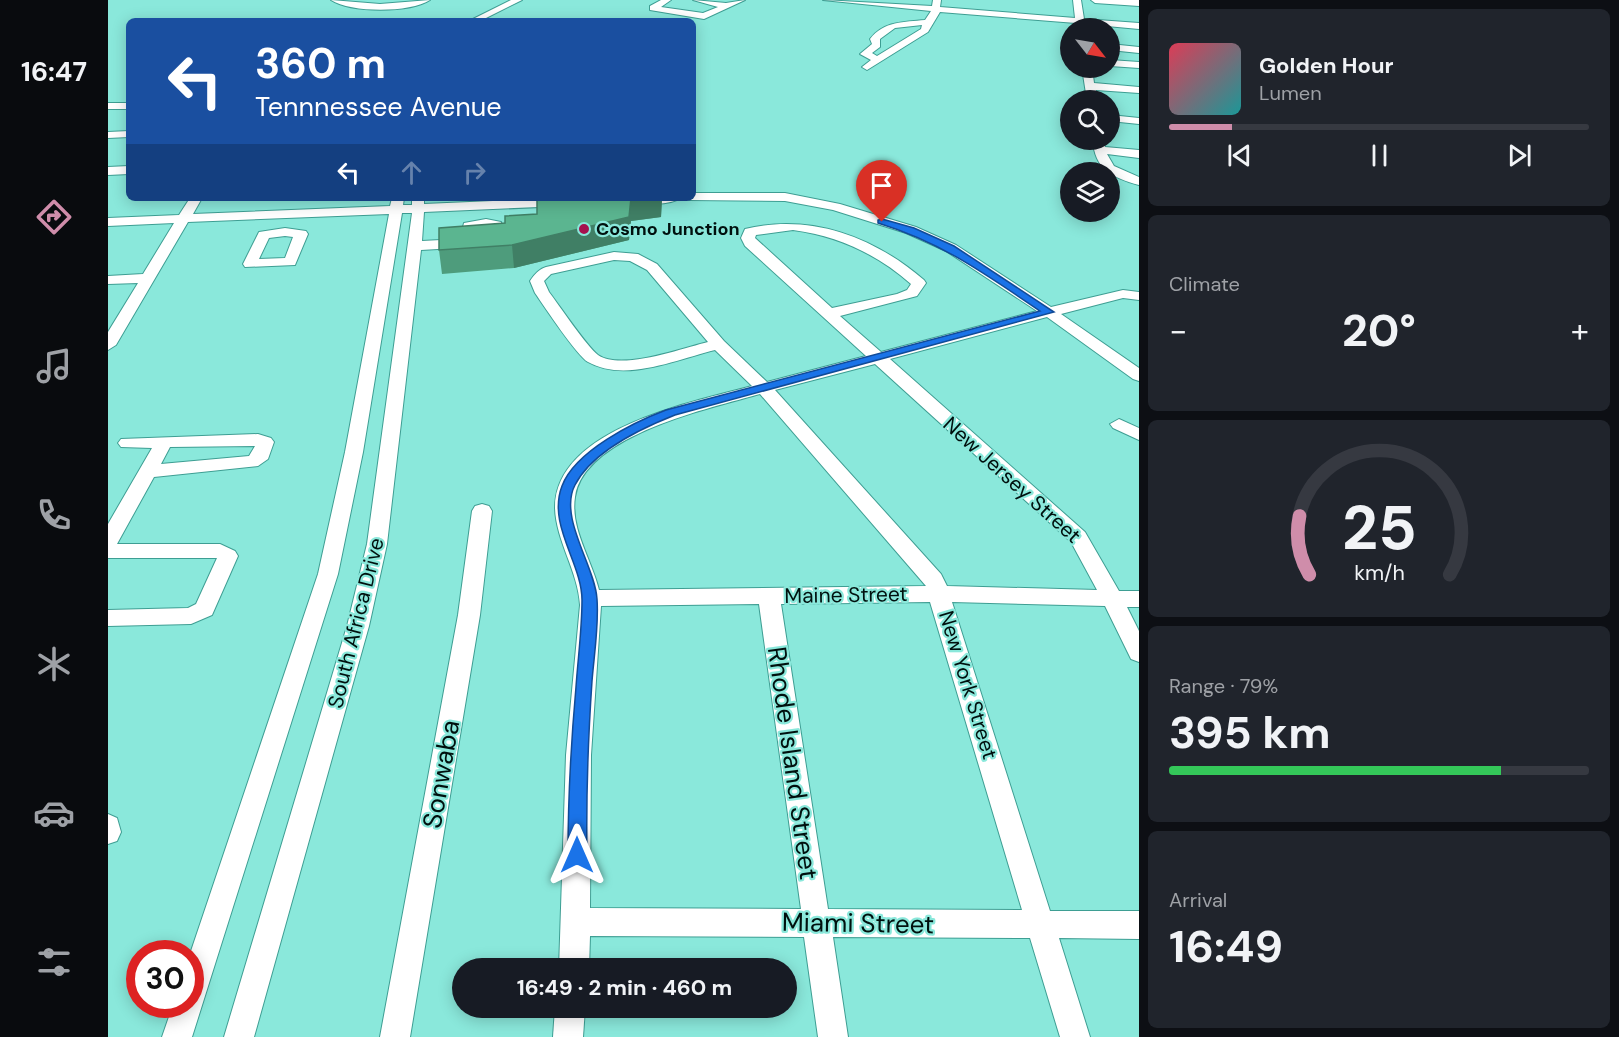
<!DOCTYPE html>
<html lang="en">
<head>
<meta charset="utf-8">
<style>
  body { margin:0; font-family:"DM Sans",sans-serif; background:#20242c; color:#f1f3f6; height:100vh; display:flex; flex-direction:column; font-size:22px; white-space:nowrap }
  * { box-sizing:border-box; margin:0 }
  p { font-size:20px; color:#9ea1a6 }
  .icon { flex:none; width:33px; height:33px; fill:none; stroke:currentColor; stroke-width:2; stroke-linecap:round; stroke-linejoin:round }
  .map { position:relative; flex:1; overflow:hidden }
  .drawer { display:flex; flex-direction:column; gap:9px; padding:9px; background:#0d0f14; width:480px }
  .drawer>* { flex:none }
  .hud { position:absolute; left:18px; top:18px; width:570px; height:183px; border-radius:9px; box-shadow:0 3px 15px #0003; background:#1a4fa0; color:#fff; overflow:hidden }
  .needle { width:39px; rotate:121deg }
  .buttons { position:absolute; left:952px; top:18px; display:grid; gap:12px }
  .buttons a { display:grid; place-items:center; width:60px; height:60px; border-radius:50%; background:#171b24; box-shadow:0 3px 15px #0003; font-size:30px }
  .speed { position:absolute; left:18px; top:940px; display:flex; gap:12px; font-size:30px; font-weight:700; text-align:center }
  .speed>* { display:grid; place-content:center; width:78px; height:78px; border-radius:50%; background:#171b24; box-shadow:0 3px 15px #0003; line-height:1 }
  .speed .limit { border:9px solid #d22; background:#fff; color:#111 }
  .pin { position:absolute; display:grid; place-items:center; width:51px; height:51px; color:#fff; margin:-62px -26px; border-radius:50% 50% 50% 0; rotate:-45deg; box-shadow:0 0 6px #0007 }
  .pin .icon { rotate:45deg }
  .me { position:absolute; width:66px; margin:-33px; rotate:0deg; stroke-linejoin:round; filter:drop-shadow(0 0 4px #0008) }
  .turn { display:flex; align-items:center; gap:21px; height:126px; padding:0 30px; font-size:27px }
  .turn .icon { width:78px; height:78px; stroke-width:2.5 }
  .turn b { display:block; font-size:42px; line-height:51px }
  .lanes { display:flex; align-items:center; height:57px; padding:0 30px; background:#0003; justify-content:center; gap:30px; direction:ltr }
  .lanes .off { opacity:.35 }
  .big { font-size:45px; font-weight:700; line-height:1.1 }
  .drawer .card { flex:1; display:flex; flex-direction:column; justify-content:center; gap:9px; min-width:0; padding:0 21px; border-radius:9px; background:#20242c }
  .drawer .dial { align-items:center; gap:0 }
  .dial svg { height:156px; overflow:visible; fill:none; stroke:#363941; stroke-width:7; stroke-linecap:round; text-anchor:middle }
  .dial text { fill:#f1f3f6; stroke:none }
  .song { display:flex; align-items:center; gap:18px }
  .cover { width:72px; height:72px; border-radius:9px; background:linear-gradient(135deg,hsl(350 70% 55%),hsl(180 70% 35%)) }
  .played { height:6px; border-radius:3px; background:linear-gradient(90deg,#cf8daa 15%,#363941 15%) }
  .keys { display:flex; justify-content:space-around; direction:ltr }
  .heat { display:flex; justify-content:space-between; align-items:center; font-size:33px; direction:ltr }
  .charge { height:9px; border-radius:4px; background:linear-gradient(90deg,#34c759 79%,#363941 0) }
  .trip { position:absolute; left:344px; top:958px; width:345px; height:60px; border-radius:30px; background:#171b24; box-shadow:0 3px 15px #0003; font-weight:700; line-height:60px; text-align:center }
  main { display:flex; flex:1; min-height:0 }
  .dock { display:flex; flex-direction:column; width:108px; justify-content:space-around; align-items:center; background:#090b0e; color:#9ea1a6 }
  .dock .icon { width:42px; height:42px }
  .dock .current { color:#cf8daa }
  .dock b { font-size:27px; color:#f1f3f6 }
  .map>svg:first-child { display:block }
</style>
</head>
<body>
<main>
<nav class="dock">
<b>16:47</b>
<svg class="icon current" aria-label="directions" viewBox="0 0 24 24"><path d="M12 3l9 9-9 9-9-9zM9 14v-3h6M13 9l2 2-2 2"/></svg>
<svg class="icon" aria-label="music" viewBox="0 0 24 24"><path d="M9 18V5l10-2v13"/><circle cx="6" cy="18" r="3"/><circle cx="16" cy="16" r="3"/></svg>
<svg class="icon" aria-label="phone" viewBox="0 0 24 24"><path d="M5 4h4l2 5-3 2q2 4 5 5l2-3 5 2v4C11 20 4 13 5 4z"/></svg>
<svg class="icon" aria-label="climate" viewBox="0 0 24 24"><path d="M12 3v18M4 7l16 10M4 17L20 7"/></svg>
<svg class="icon" aria-label="car" viewBox="0 0 24 24"><path d="M5 17H2v-5l4-1 3-4h7l3 4 3 1v5h-3M9 17h6M6 11h13"/><circle cx="7" cy="17" r="2"/><circle cx="17" cy="17" r="2"/></svg>
<svg class="icon" aria-label="filters" viewBox="0 0 24 24"><path d="M4 7h16M4 17h16"/><circle cx="9" cy="7" r="2"/><circle cx="15" cy="17" r="2"/></svg>
</nav>
<div class="map">
<svg width="1031" height="1037" viewBox="0 0 1031 1037">
  <rect width="100%" height="100%" fill="#8ae8db"/>
  <g fill="none" stroke-linecap="round" stroke-linejoin="round">
    <g stroke="#3e9e93" stroke-width="2">
      <g id="minor">
        <path d="M223,0L272,4L322,0C302,13 243,13 223,0Z"/>
        <path d="M403,0H414L372,21H361Z"/>
        <path d="M553,0H563L553,7L595,13L610,7L585,0L618,3L637,0L596,19L542,10V6Z"/>
        <path d="M715,0L824,6L825,0H833L832,7L967,18L965,0H973L976,19L1031,23V29L977,24V28H969L968,23L832,12L820,32L759,70L754,67L763,60L752,54L764,44L762,39C776,21 796,22 817,20L823,11ZM814,25L813,29L769,56L764,53L772,47V39L787,28Z"/>
        <path d="M983,0H1031V6L987,3Z"/>
        <path d="M1002,44L1031,47V53L1002,50Z"/>
        <path d="M1002,60L1031,62V68L1002,66Z"/>
        <path d="M974,68H984L986,83L1031,87V93L988,90L989,100H979Z"/>
        <rect x="0" y="103" width="21" height="6"/>
        <path d="M1002,115L1031,118V124L1002,121Z"/>
        <path d="M21,131V137L0,138V132Z"/>
        <path d="M985,140H995L997,147L1031,150V158L999,154L1006,166L1031,177V185C1005,178 986,169 985,140Z"/>
        <path d="M21,166V174L0,175V167Z"/>
        <path d="M585,193H677L732,204L808,227L848,245L943,307L1015,290L1031,292V300L1015,298L953,314L1031,368V381L1025,379L939,317L782,359L977,532L1011,591H1031V607H1019L1031,631V662L1023,659L997,606L844,602L942,911H1031V939L951,938L982,1037H952L922,938L725,937L740,1037H710L696,937L482,936L481,969H451L458,755L472,605C470,571 448,541 447,508C447,428 586,402 644,386L607,350C570,359 517,383 480,362C469,356 436,306 427,293L422,281C426,275 431,269 438,267L506,252L530,254L549,264L616,341L659,382L758,356L637,246L633,238L637,229C703,213 766,237 816,280L818,283L809,296L732,316L773,352L929,311L838,251L798,233L725,210L677,201L581,200L585,198ZM685,230C730,236 769,254 803,284L799,290L789,294L724,308L647,238L648,235ZM506,260L522,261L539,270L600,342C575,348 513,371 490,355C479,347 451,305 441,292L436,281L443,274ZM767,364L963,542L989,590L839,586L833,574L667,390ZM652,394L818,586L491,590C484,560 462,529 467,497C476,435 603,408 652,394ZM822,602L914,910L720,909L673,604ZM651,604L693,909L482,908L483,755L493,606Z"/>
        <path d="M82,198H94L85,214L282,206L284,198H296L295,205H304V198H316V204L455,198L461,202L455,206L316,212L314,241L352,239L356,223L378,219L393,222L395,238L381,246L313,250L279,544L261,626L146,1037H116L239,626L259,544L304,213H294L255,452L230,574L84,1037H54L65,1005H82V954L210,574L237,452L281,214L80,222L8,345L0,350V332L30,283L0,284V276L35,274L66,223L0,226V218L71,215ZM381,228V236L365,239L367,229Z"/>
        <path d="M572,198C564,205 531,206 523,199Z"/>
        <path d="M177,228L198,231L200,234L187,265L137,267L135,264L151,232ZM177,236L185,237L177,258L151,259L161,238Z"/>
        <path d="M1011,419L1031,428V440L1005,428L1002,424Z"/>
        <path d="M150,434L163,438L166,442L160,459L150,466L46,477L9,544H112L127,551L130,556L104,615L83,624L0,626V610L80,608L88,604L109,558H0V524L44,448L13,447L10,443L13,439ZM147,446L141,456L53,464L62,447Z"/>
        <path d="M374,504L381,506L384,511L372,615L302,1037H272L350,615L364,511L367,506Z"/>
        <path d="M0,814L9,818L13,832L9,841L0,844Z"/>
        <path d="M447,1008H477L475,1037H445Z"/>
      </g>
    </g>
    <use href="#minor" fill="#fff" fill-rule="evenodd"/>
  </g>
  <path fill="#4e9c7c" d="M429,198H554L553,217L523,221L521,240L406,268L334,274L331,250L397,223L429,214Z"/>
  <path fill="#407f65" d="M523,198H554L553,217L523,221L521,240L406,268L404,245Z"/>
  <path fill="#5bb590" stroke="#407f65" stroke-width="1.5" d="M429,198H525H523L521,217L404,245L331,250V228L397,223V216L429,214Z"/>
  <path fill="#1a73e8" stroke="#114b97" stroke-width="1.5" d="M774,219L806,228L846,246L946,312L567,415C534,428 484,452 467,485C450,517 487,566 489,599C491,626 486,655 484,681C480,740 478,797 479,855L476,861L469,864L463,861L460,855C460,799 463,743 468,687C470,658 474,629 474,600C474,563 439,525 454,486C467,451 526,422 558,410L932,311C877,274 835,243 770,223V220Z"/>
  <circle fill="#a5114e" stroke="#8ae8db" stroke-width="2" cx="476" cy="229" r="6"/>
  <g text-anchor="middle" dominant-baseline="central" stroke-width="4.5" stroke-linejoin="round" paint-order="stroke">
    <g font-size="18" font-weight="bold" fill="#00100e" stroke="#8ae8db" text-anchor="start">
      <text x="488" y="229">Cosmo Junction</text>
    </g>
    <g font-size="21" fill="#00100e" stroke="#8ae8db">
      <text transform="translate(904 480) rotate(42)">New Jersey Street</text>
      <text transform="translate(738 595) rotate(-1)">Maine Street</text>
      <text transform="translate(248 623) rotate(-76)">South Africa Drive</text>
      <text transform="translate(860 685) rotate(73)">New York Street</text>
    </g>
    <g font-size="26" fill="#00100e" stroke="#8ae8db">
      <text transform="translate(685 763) rotate(82)">Rhode Island Street</text>
      <text transform="translate(333 774) rotate(-80)">Sonwaba</text>
      <text transform="translate(750 923) rotate(1)">Miami Street</text>
    </g>
  </g>
</svg>
<div class="buttons">
<a><svg class="needle" viewBox="-14 -14 28 28"><path d="M0-13l5 13h-10z" fill="#e53935"/><path d="M0 13l5-13h-10z" fill="#9ea1a6"/></svg></a>
<a><svg class="icon" aria-label="search" viewBox="0 0 24 24"><circle cx="10" cy="10" r="6"/><path d="M15 15l6 6"/></svg></a>
<a><svg class="icon" aria-label="layers" viewBox="0 0 24 24"><path d="M12 4l9 5-9 5-9-5zM3 14l9 5 9-5"/></svg></a>
</div>
<div class="speed"><div class="limit">30</div></div>
<div class="pin" style="left:774px;top:222px;background:#d93025"><svg class="icon" aria-label="arrive" viewBox="0 0 24 24"><path d="M6 21V4h12l-3 4 3 4H6"/></svg></div>
<svg class="me" style="left:469px;top:855px" viewBox="-20 -20 40 40"><path d="M0-17L14 15 0 8-14 15z" fill="#1a73e8" stroke="#fff" stroke-width="4"/></svg>
<div class="trip">16:49 · 2 min · 460 m</div>
<div class="hud">
<div class="turn"><svg class="icon" aria-label="left" viewBox="0 0 24 24"><path d="M17 20v-9H6M10 6l-5 5 5 5"/></svg><div><b>360 m</b>Tennnessee Avenue</div></div>
<div class="lanes"><svg class="icon" aria-label="left" viewBox="0 0 24 24"><path d="M17 20v-9H6M10 6l-5 5 5 5"/></svg><svg class="icon off" aria-label="ahead" viewBox="0 0 24 24"><path d="M12 20V5M6 11l6-6 6 6"/></svg><svg class="icon off" aria-label="right" viewBox="0 0 24 24"><path d="M7 20v-9h11M14 6l5 5-5 5"/></svg></div>
</div>
</div>
<section class="drawer">
<div class="card">
<div class="song"><i class="cover"></i><div><b>Golden Hour</b><p>Lumen</p></div></div>
<div class="played"></div>
<div class="keys"><svg class="icon" aria-label="previous" viewBox="0 0 24 24"><path d="M18 5L8 12l10 7zM5 5v14"/></svg><svg class="icon" aria-label="pause" viewBox="0 0 24 24"><path d="M8 5v14M16 5v14"/></svg><svg class="icon" aria-label="next" viewBox="0 0 24 24"><path d="M6 5l10 7-10 7zM19 5v14"/></svg></div>
</div>
<div class="card"><p>Climate</p>
<div class="heat"><a>−</a><b class="big">20°</b><a>+</a></div>
</div>
<div class="card dial"><svg viewBox="0 0 100 80">
<path d="M14 69A42 42 0 1 1 86 69"/>
<path d="M14 69A42 42 0 0 1 9 39" stroke="#cf8daa"/>
<text x="50" y="56" font-size="32" font-weight="700">25</text>
<text x="50" y="72" font-size="11">km/h</text>
</svg></div>
<div class="card"><p>Range · 79%</p><b class="big">395 km</b><div class="charge"></div></div>
<div class="card"><p>Arrival</p><b class="big">16:49</b></div>
</section>
</main>
</body>
</html>
